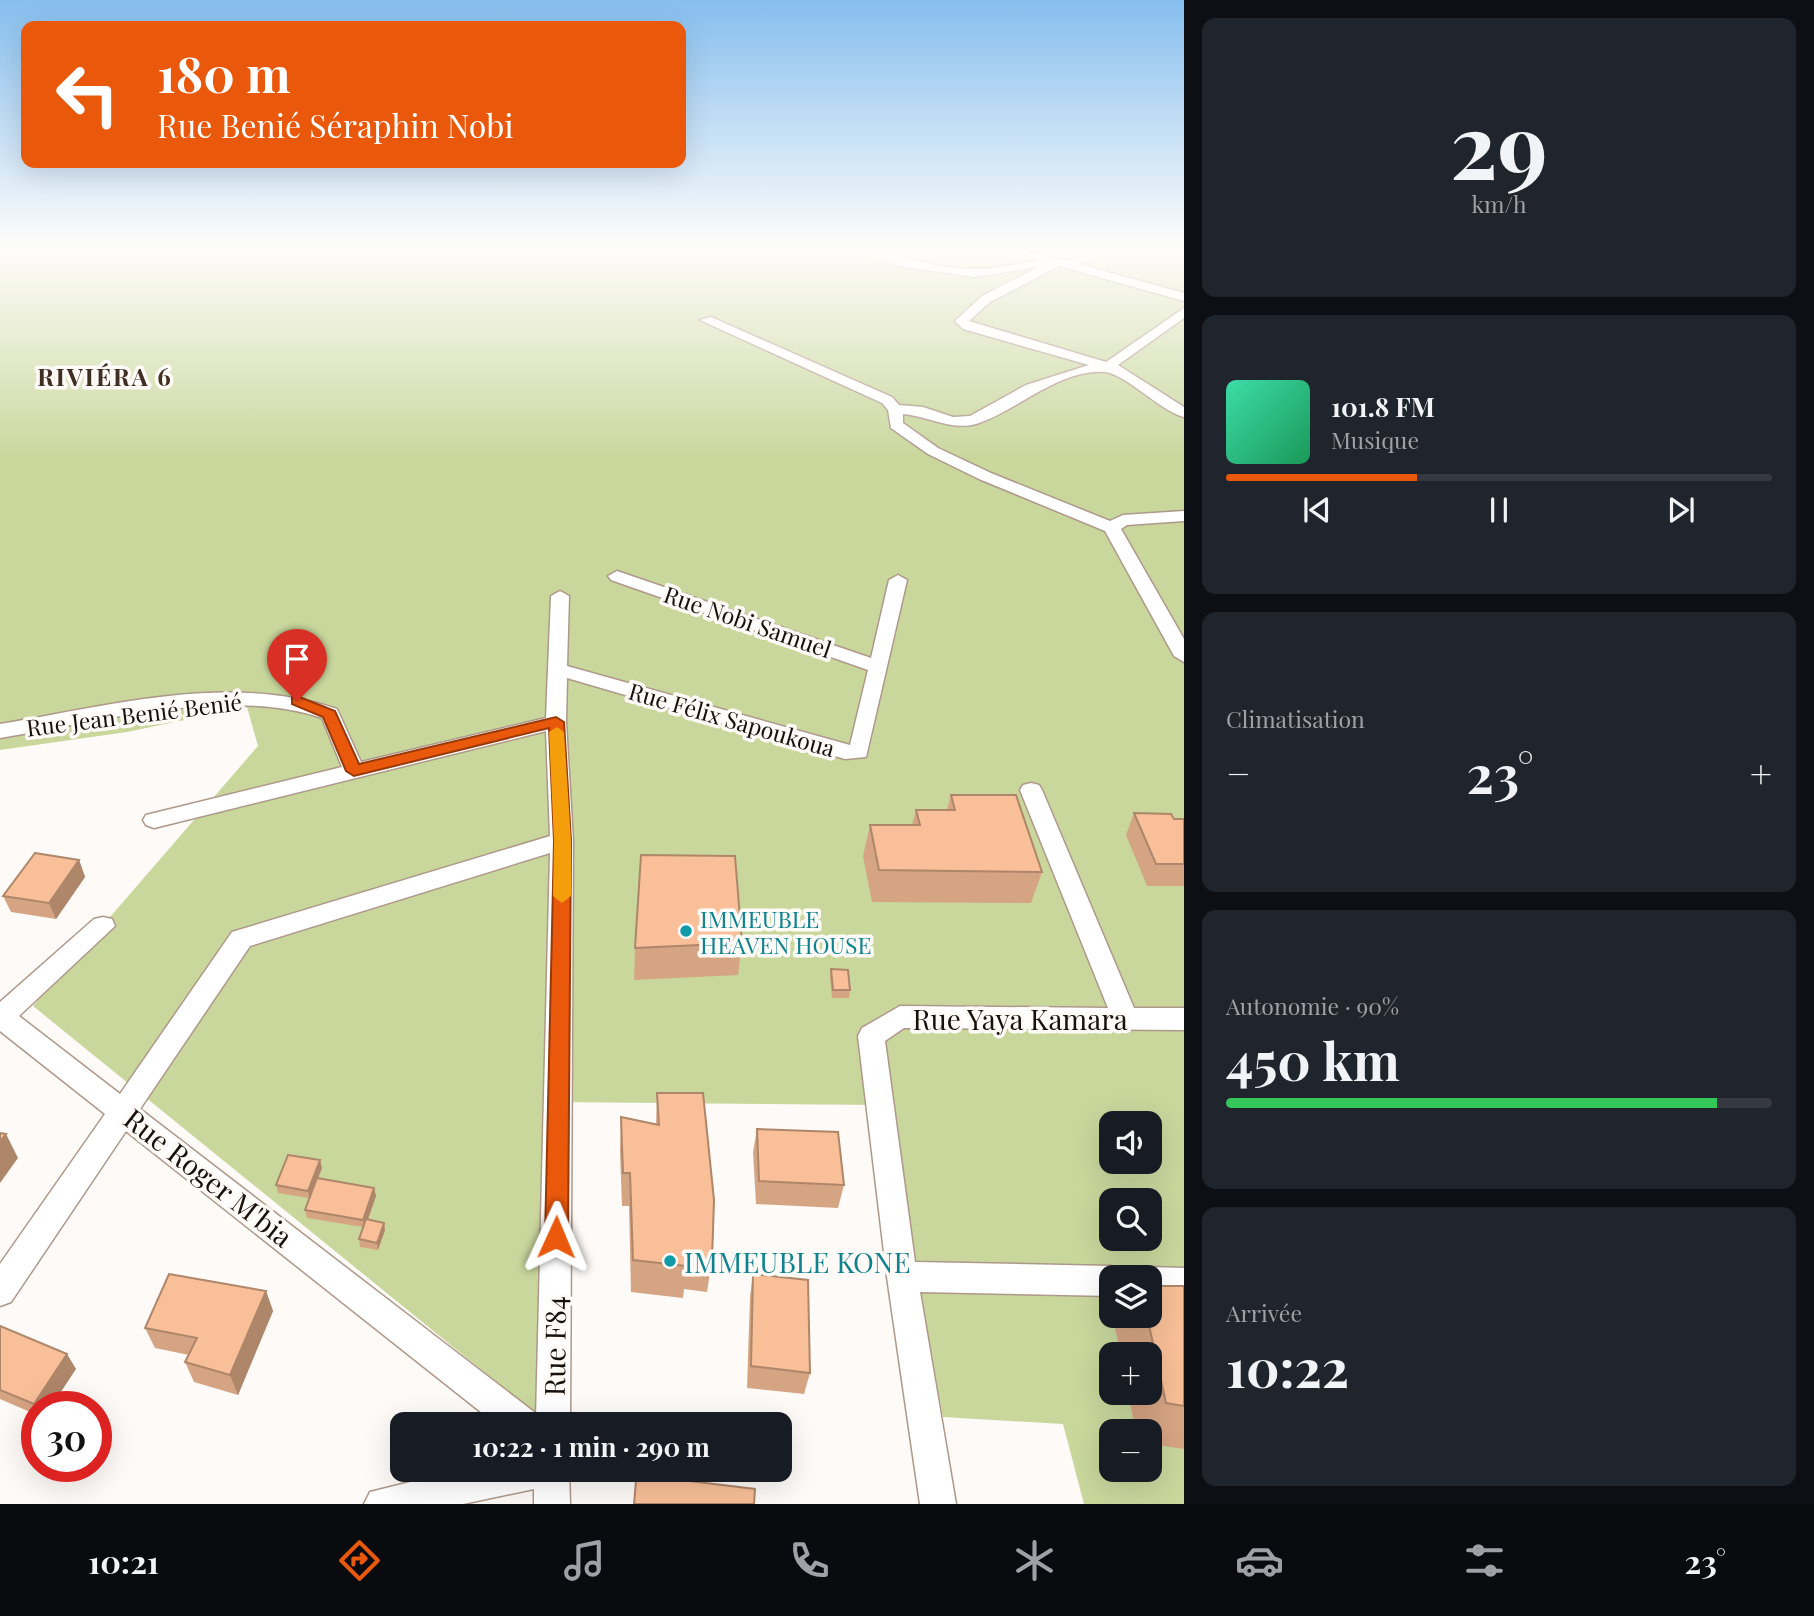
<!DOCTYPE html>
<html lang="fr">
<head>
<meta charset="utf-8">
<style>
  body { margin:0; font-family:"Playfair Display",serif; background:#20242c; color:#f1f3f6; height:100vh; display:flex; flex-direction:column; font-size:26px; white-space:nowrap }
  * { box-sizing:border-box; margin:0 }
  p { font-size:23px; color:#9ea1a6 }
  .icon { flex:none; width:38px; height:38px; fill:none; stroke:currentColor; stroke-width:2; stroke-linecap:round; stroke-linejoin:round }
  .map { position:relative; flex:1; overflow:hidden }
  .details { display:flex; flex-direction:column; gap:18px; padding:18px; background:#0d0f14; width:630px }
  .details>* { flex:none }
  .guide { position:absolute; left:21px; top:21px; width:665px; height:147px; border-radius:14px; box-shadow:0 7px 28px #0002; background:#ea580c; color:#fff; overflow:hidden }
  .fabs { position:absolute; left:1099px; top:1111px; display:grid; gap:14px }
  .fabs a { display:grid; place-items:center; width:63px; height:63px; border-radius:14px; background:#171b24; box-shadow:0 7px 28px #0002; font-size:35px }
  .speed { position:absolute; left:21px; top:1391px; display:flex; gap:14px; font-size:35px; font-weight:700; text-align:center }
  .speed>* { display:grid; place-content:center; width:91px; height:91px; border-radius:50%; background:#171b24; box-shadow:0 7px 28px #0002; line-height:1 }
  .speed .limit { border:10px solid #d22; background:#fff; color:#111 }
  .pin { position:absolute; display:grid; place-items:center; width:60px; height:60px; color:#fff; margin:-72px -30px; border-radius:50% 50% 50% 0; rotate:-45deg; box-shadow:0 0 7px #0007 }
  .pin .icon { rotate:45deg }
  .me { position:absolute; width:77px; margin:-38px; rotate:1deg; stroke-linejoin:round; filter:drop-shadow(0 0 5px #0008) }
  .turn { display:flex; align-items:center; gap:24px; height:147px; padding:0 21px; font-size:32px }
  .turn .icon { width:91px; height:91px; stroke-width:2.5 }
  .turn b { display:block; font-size:49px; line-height:60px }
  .big { font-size:52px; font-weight:700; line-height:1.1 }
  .details .tile { flex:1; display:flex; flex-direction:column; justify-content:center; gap:10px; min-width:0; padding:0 24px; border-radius:14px; background:#20242c }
  .details .dial { align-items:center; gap:0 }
  .dial b { font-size:91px; line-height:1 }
  .song { display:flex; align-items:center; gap:21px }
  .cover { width:84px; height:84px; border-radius:10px; background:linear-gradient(135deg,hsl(160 70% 55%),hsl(150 70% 35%)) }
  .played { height:7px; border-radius:4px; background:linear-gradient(90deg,#ea580c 35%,#363941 35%) }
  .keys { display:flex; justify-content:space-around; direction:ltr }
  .heat { display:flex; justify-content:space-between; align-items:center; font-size:38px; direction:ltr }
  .charge { height:10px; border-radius:5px; background:linear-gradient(90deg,#34c759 90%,#363941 0) }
  .trip { position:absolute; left:390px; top:1412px; width:402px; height:70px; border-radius:14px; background:#171b24; box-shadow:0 7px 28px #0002; font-weight:700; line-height:70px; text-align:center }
  .dock { display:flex; height:112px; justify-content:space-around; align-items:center; background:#090b0e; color:#9ea1a6 }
  .dock .icon { width:49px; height:49px }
  .dock .active { color:#ea580c }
  .dock b { font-size:32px; color:#f1f3f6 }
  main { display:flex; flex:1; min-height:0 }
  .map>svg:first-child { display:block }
</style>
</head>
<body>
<main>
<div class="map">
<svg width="1184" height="1504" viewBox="0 0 1184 1504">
  <rect width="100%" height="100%" fill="#fefaf7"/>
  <path fill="#c9d79d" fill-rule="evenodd" d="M0,250H1184V1504H1084L1063,1424L943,1417L882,1105L553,1102L555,1424H548L33,1006L258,746L247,707L127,732L0,750ZM1111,1124H1150V1162H1111ZM1111,1200H1150V1239H1111ZM1111,1278H1150V1316H1111ZM1111,1354H1150V1393H1111ZM1111,1432H1150V1470H1111Z"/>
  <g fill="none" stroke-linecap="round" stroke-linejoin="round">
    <g stroke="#ae988a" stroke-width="3">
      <g id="street">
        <path d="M850,250C891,250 932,269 974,269C995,270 1019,263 1040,260L1012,250C1030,250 1049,260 1067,260C1083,260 1099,250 1116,250L1078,264L1184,293V301L1059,266L990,302L969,321L1106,362L1184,308V318L1118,365L1184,407V417C1160,411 1126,374 1105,372C1058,369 1016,412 976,424C952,431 927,416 903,414V423L938,448L991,473L1110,521L1123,515L1184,511V521L1127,525L1121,529L1184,639V662L1174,656L1105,531L979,479L928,454L891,428L888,410L882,403L700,320L711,317L892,397L899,405L923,407L953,417L970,416L1026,385L1089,365L963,329L955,321L982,296L1038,267L975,277L904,267Z"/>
        <path d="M617,571L871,658L889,580L898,575L907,580L866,757L845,759L567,678L566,722L573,841L570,1424H496L126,1131L11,1302L0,1306V1264L105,1114L0,1031V1002L94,919L103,917L112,919L115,926L19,1016L120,1094L232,932L550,836L546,731L154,828L146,825L143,820L146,815L342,767L322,718C230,686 94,722 0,738V724C108,706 230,672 337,709L361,762L546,718L551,596L560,591L569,596L567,666L850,745L868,670L611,580L608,576ZM550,853L536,1418L534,1412L140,1109L250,946Z"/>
        <path d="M1031,783L1039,785L1042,790L1134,1008H1184V1030L904,1028L885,1041L915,1262L1111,1266L1122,1270L1125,1278H1111V1296L920,1292L956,1504H920L887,1277L858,1036L862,1028L900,1006L1108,1008L1020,790L1023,785Z"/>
        <path d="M1150,1267L1184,1268V1298L1150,1297V1278H1136L1139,1271Z"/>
        <path d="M459,1470H569L570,1504H534V1489L463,1504H364L370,1492Z"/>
      </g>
    </g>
    <use href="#street" fill="#fff" fill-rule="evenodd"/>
  </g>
  <g fill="#d5a483">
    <path d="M951,795L1042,872L1031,903L872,902L863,856L870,825H912L916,810H947Z"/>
    <path d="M1134,813L1174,819H1184V886H1147L1126,835Z"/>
    <path d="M79,860L85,877L56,919L11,912L3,896Z"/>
    <path d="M742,943L738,975L634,980L635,948Z"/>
    <path d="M831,969L850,990L849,998H832L830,977Z"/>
    <path d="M657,1093L712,1260L707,1292L684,1289L683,1298L631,1292L629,1206H622L620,1151L621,1117L656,1124Z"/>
    <path d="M757,1129L844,1185L838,1208L756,1204L753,1152Z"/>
    <path d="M322,1168L318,1178L374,1188L376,1196L368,1220L384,1223L385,1230L378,1250L360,1247L359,1239L363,1227L307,1218L305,1210L309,1198L278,1193L276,1185Z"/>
    <path d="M753,1274L810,1373L804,1394L747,1388L750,1297Z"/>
    <path d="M1184,1286V1449L1150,1444V1432H1136L1128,1393H1150V1354H1121L1115,1328L1123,1316H1150Z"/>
    <path d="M266,1291L273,1311L238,1395L194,1382L185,1362L189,1355L155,1348L145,1328Z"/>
    <path d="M0,1326L76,1369L37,1407V1415L0,1399Z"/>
  </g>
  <g fill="#ae866a">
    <path d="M79,860L85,877L56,919L49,903Z"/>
    <path d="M6,1134L18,1158L0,1183V1142Z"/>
    <path d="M320,1160L322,1168L310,1199L308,1191Z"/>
    <path d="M374,1188L376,1196L365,1227L363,1220Z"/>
    <path d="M384,1223L385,1230L378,1250L377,1243Z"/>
    <path d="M266,1291L273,1311L238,1395L230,1375Z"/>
    <path d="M67,1354L76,1369L51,1407H37V1408L34,1404Z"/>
  </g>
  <g fill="#f8bf98" stroke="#ae866a" stroke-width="2">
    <path d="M951,795H1016L1042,872L879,870L870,825H920L916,810H955Z"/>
    <path d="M1134,813L1171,814L1174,819H1184V864H1156Z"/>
    <path d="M35,853L79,860L49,903L3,896Z"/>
    <path d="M641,855L735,856L742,943L635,948Z"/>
    <path d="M831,969L848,970L850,990H833Z"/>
    <path d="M657,1093H703L714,1200L712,1260L687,1257L686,1266L633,1260L630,1173H623L621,1117L659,1125Z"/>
    <path d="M757,1129L838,1132L844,1185L759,1181Z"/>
    <path d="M0,1133L6,1134L0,1142Z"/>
    <path d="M288,1155L320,1160L308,1191L276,1185Z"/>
    <path d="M317,1178L374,1188L363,1220L305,1210Z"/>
    <path d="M366,1219L384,1223L377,1243L359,1239Z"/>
    <path d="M169,1274L266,1291L230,1375L185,1362L197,1338L145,1328Z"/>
    <path d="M753,1274L808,1280L810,1373L751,1366Z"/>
    <path d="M1150,1286H1184V1406L1166,1403L1147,1316H1150Z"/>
    <path d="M0,1326L67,1354L34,1404L0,1390Z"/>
    <path d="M637,1470H665V1478L755,1489L754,1504H634Z"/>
  </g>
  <linearGradient id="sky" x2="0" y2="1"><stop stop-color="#86beee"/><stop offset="0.54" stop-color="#fffdfb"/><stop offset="1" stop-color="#fffdfb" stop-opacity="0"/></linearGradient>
  <rect width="1184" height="460" fill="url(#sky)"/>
  <path fill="#ea580c" stroke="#983908" stroke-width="2" d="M297,696L335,711L359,764L556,717L564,722L571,841L568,1237L564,1245L556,1248L548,1245L545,1237L554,841L549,728L354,776L346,771L323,717L292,704V697Z"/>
  <path fill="#f59e0b" d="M557,727L564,732L571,841V896L562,903L553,896L554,841L549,732Z"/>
  <g fill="#0f9aa8" stroke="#fefaf7" stroke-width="2.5">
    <circle cx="686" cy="931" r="7"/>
    <circle cx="670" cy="1261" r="7"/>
  </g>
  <g text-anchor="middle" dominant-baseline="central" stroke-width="7" stroke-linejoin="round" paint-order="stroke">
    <g font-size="23" fill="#17100b" stroke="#fefaf7">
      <text transform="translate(748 621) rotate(19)">Rue Nobi Samuel</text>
      <text transform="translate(134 714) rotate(-7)">Rue Jean Benié Benié</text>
      <text transform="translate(732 719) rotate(16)">Rue Félix Sapoukoua</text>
    </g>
    <g font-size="23" fill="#0d838f" stroke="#fefaf7" text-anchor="start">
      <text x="700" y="918">IMMEUBLE<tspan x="700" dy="26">HEAVEN HOUSE</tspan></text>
    </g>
    <g font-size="24" font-weight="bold" letter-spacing="2" fill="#402e22" stroke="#fefaf7">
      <text x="105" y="376">RIVIÉRA 6</text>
    </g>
    <g font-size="28" fill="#17100b" stroke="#fefaf7">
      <text x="1020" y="1018">Rue Yaya Kamara</text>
      <text transform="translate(209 1177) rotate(38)">Rue Roger M'bia</text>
      <text transform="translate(554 1346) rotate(-89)">Rue F84</text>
    </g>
    <g font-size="28" fill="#0d838f" stroke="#fefaf7" text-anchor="start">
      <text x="684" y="1261">IMMEUBLE KONE</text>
    </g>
  </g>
</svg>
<div class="fabs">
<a><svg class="icon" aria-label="sound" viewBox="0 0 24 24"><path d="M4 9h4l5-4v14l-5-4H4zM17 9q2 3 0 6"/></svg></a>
<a><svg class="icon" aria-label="search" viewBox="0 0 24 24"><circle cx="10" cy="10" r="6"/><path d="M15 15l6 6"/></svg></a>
<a><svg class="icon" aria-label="layers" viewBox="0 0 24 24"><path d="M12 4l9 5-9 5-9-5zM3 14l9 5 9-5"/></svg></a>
<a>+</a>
<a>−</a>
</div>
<div class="speed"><div class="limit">30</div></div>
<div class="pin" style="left:297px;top:701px;background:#d93025"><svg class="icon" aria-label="arrive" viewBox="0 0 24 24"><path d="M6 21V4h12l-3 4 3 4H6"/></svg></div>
<svg class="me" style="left:556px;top:1237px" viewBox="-20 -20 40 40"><path d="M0-17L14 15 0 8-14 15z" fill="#ea580c" stroke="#fff" stroke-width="4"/></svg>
<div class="trip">10:22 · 1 min · 290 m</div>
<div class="guide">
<div class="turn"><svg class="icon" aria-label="left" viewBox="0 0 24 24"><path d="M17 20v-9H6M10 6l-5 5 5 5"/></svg><div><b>180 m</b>Rue Benié Séraphin Nobi</div></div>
</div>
</div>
<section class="details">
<div class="tile dial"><b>29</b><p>km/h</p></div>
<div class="tile">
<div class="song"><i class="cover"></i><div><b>101.8 FM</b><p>Musique</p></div></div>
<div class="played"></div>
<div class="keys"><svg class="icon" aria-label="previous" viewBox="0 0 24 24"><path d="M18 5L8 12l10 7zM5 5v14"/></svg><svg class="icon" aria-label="pause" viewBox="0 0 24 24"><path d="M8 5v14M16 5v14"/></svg><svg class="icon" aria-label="next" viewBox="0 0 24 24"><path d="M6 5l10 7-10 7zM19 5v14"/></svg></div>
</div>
<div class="tile"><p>Climatisation</p>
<div class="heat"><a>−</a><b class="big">23°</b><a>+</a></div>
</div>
<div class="tile"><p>Autonomie · 90%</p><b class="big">450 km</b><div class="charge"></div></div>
<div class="tile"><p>Arrivée</p><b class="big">10:22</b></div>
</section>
</main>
<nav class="dock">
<b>10:21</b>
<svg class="icon active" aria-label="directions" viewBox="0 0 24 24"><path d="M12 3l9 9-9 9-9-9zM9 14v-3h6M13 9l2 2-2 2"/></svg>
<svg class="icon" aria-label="music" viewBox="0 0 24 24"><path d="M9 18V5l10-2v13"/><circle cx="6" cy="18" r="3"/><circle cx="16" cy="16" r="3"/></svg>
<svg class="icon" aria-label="phone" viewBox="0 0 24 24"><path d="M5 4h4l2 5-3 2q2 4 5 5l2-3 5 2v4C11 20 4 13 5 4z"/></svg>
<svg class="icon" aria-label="climate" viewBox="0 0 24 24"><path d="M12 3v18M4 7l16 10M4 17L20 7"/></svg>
<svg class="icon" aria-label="car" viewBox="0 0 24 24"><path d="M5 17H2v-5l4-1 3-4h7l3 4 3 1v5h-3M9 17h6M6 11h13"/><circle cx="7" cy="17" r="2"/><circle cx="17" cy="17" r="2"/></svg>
<svg class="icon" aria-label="filters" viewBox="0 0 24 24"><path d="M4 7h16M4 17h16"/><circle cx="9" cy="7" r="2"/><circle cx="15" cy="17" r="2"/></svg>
<b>23°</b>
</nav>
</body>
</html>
